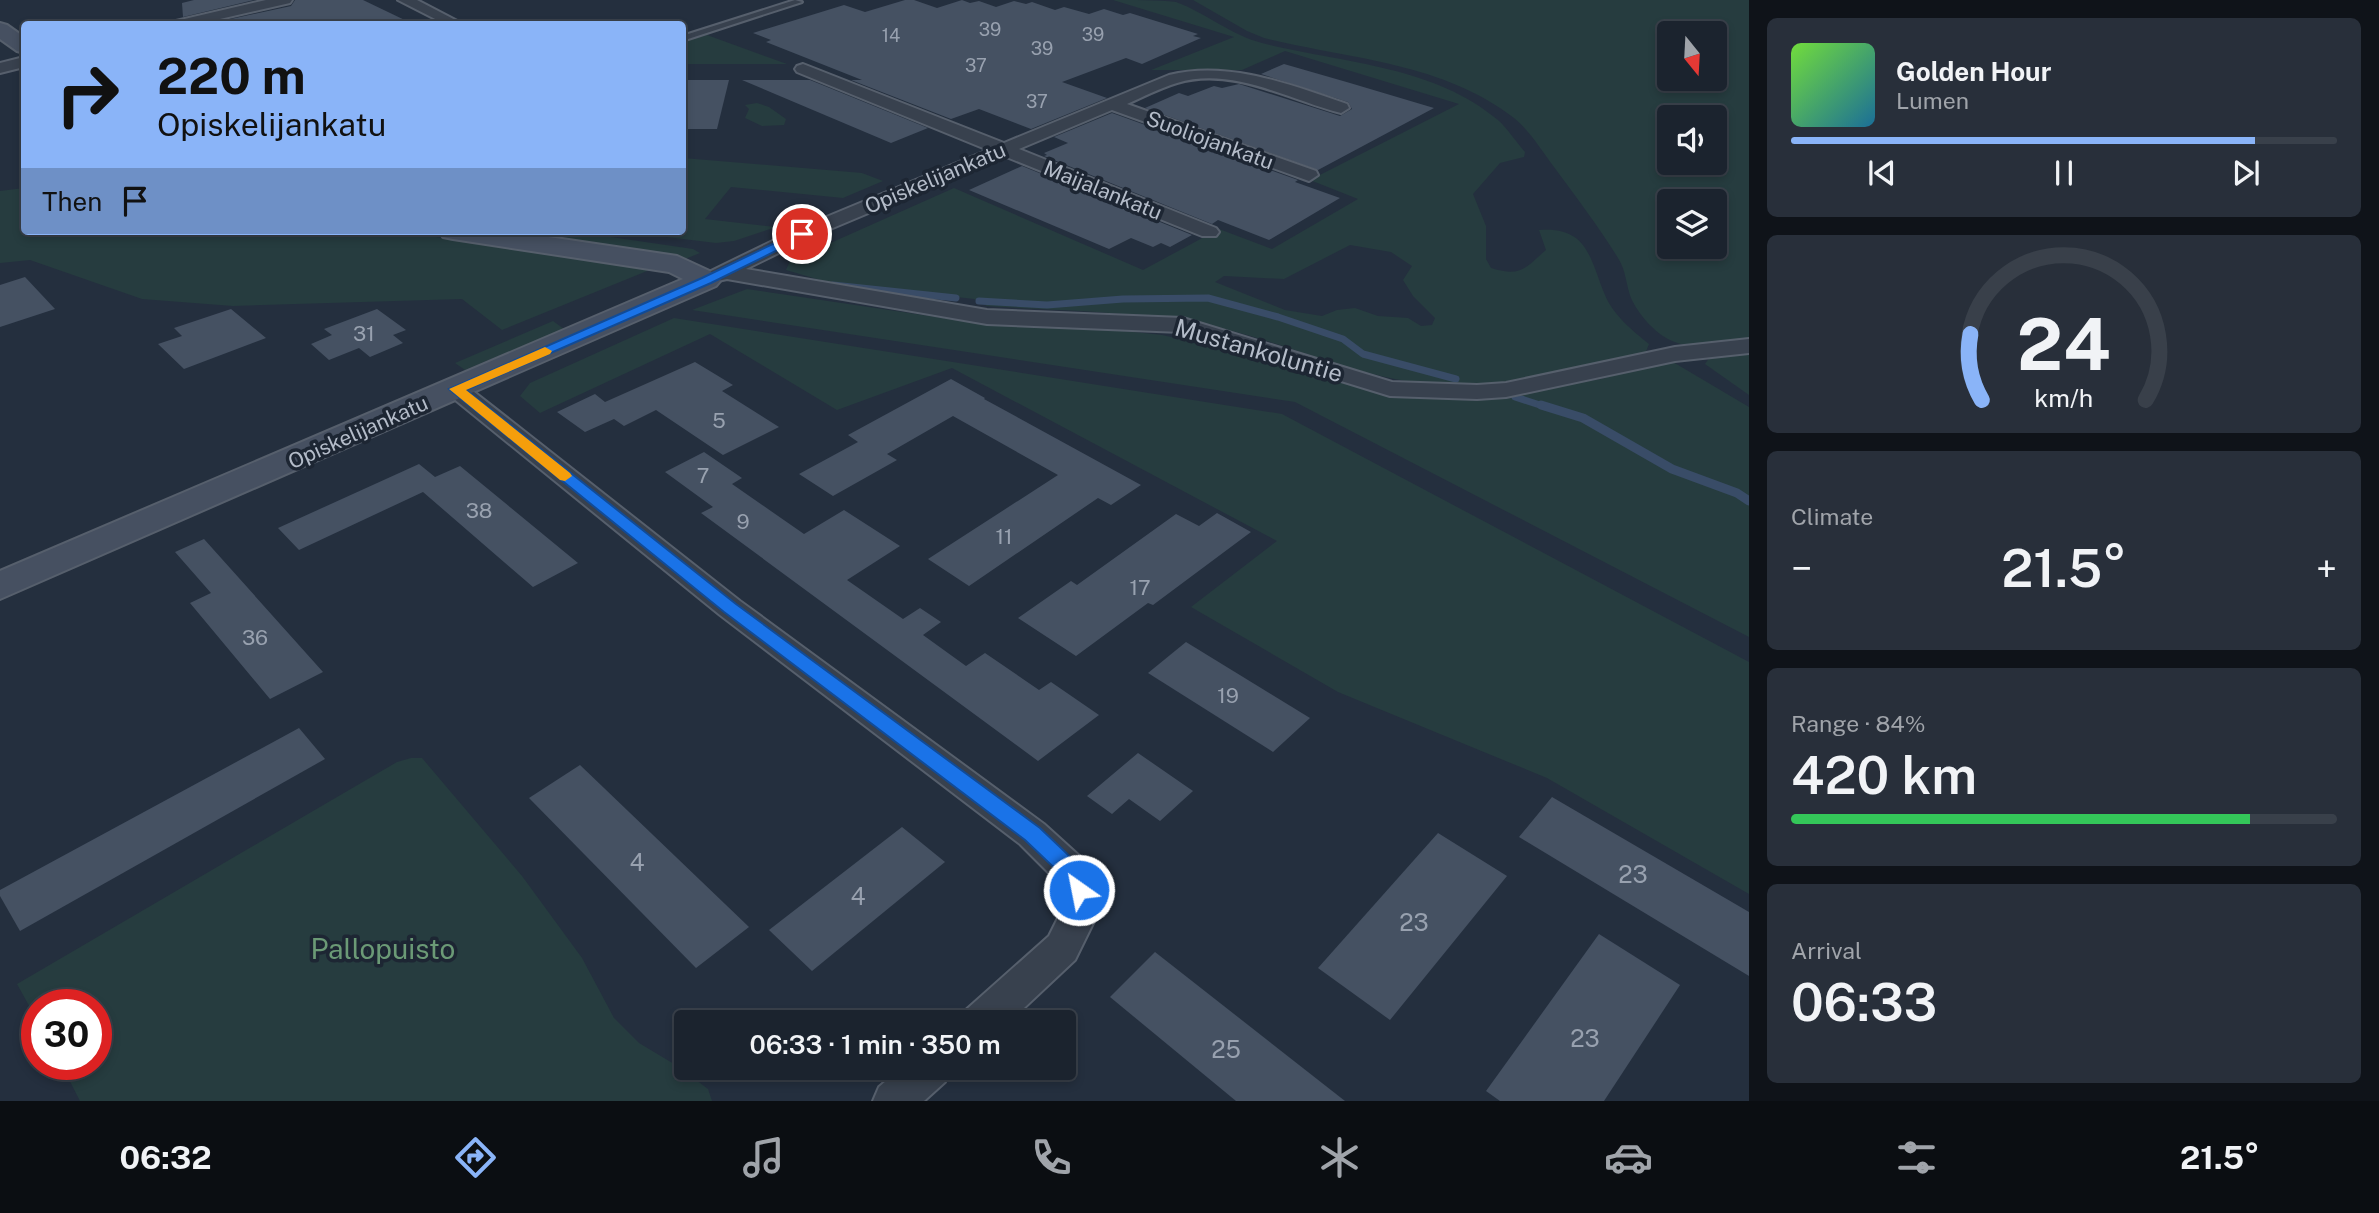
<!DOCTYPE html>
<html lang="en">
<head>
<meta charset="utf-8">
<style>
  body { margin:0; font-family:"Public Sans",sans-serif; background:#282f3a; color:#f1f3f6; height:100vh; display:flex; flex-direction:column; font-size:26px; white-space:nowrap }
  * { box-sizing:border-box; margin:0 }
  p { font-size:23px; color:#a0a4aa }
  .icon { flex:none; width:38px; height:38px; fill:none; stroke:currentColor; stroke-width:2; stroke-linecap:round; stroke-linejoin:round }
  .map { position:relative; flex:1; overflow:hidden }
  .details { display:flex; flex-direction:column; gap:18px; padding:18px; background:#0f1319; width:630px }
  .details>* { flex:none }
  .guide { position:absolute; left:21px; top:21px; width:665px; height:214px; border-radius:7px; box-shadow:0 4px 10px #0003,0 0 0 2px #39404a; background:#8ab4f8; color:#111; overflow:hidden }
  .needle { width:46px; rotate:162deg }
  .tools { position:absolute; left:1657px; top:21px; display:grid; gap:14px }
  .tools a { display:grid; place-items:center; width:70px; height:70px; border-radius:7px; background:#1b232e; box-shadow:0 4px 10px #0003,0 0 0 2px #39404a; font-size:35px }
  .speed { position:absolute; left:21px; top:989px; display:flex; gap:14px; font-size:35px; font-weight:700; text-align:center }
  .speed>* { display:grid; place-content:center; width:91px; height:91px; border-radius:50%; background:#1b232e; box-shadow:0 4px 10px #0003,0 0 0 2px #39404a; line-height:1 }
  .speed .limit { border:10px solid #d22; background:#fff; color:#111 }
  .pin { position:absolute; display:grid; place-items:center; width:60px; height:60px; color:#fff; margin:-30px; border:4px solid #fff; border-radius:50%; box-shadow:0 2px 7px #0007 }
  .me { position:absolute; width:77px; margin:-38px; rotate:327deg; stroke-linejoin:round; filter:drop-shadow(0 0 5px #0008) }
  .turn { display:flex; align-items:center; gap:24px; height:147px; padding:0 21px; font-size:32px }
  .turn .icon { width:91px; height:91px; stroke-width:2.5 }
  .turn b { display:block; font-size:49px; line-height:60px }
  .then { display:flex; align-items:center; height:66px; padding:0 21px; background:#0003; gap:14px; font-size:26px }
  .big { font-size:52px; font-weight:600; line-height:1.1 }
  .details .tile { flex:1; display:flex; flex-direction:column; justify-content:center; gap:10px; min-width:0; padding:0 24px; border-radius:10px; background:#282f3a }
  .details .dial { align-items:center; gap:0 }
  .dial svg { height:182px; overflow:visible; fill:none; stroke:#39404a; stroke-width:7; stroke-linecap:round; text-anchor:middle }
  .dial text { fill:#f1f3f6; stroke:none }
  .song { display:flex; align-items:center; gap:21px }
  .cover { width:84px; height:84px; border-radius:10px; background:linear-gradient(135deg,hsl(100 70% 55%),hsl(200 70% 35%)) }
  .played { height:7px; border-radius:4px; background:linear-gradient(90deg,#8ab4f8 85%,#39404a 85%) }
  .keys { display:flex; justify-content:space-around; direction:ltr }
  .heat { display:flex; justify-content:space-between; align-items:center; font-size:38px; direction:ltr }
  .charge { height:10px; border-radius:5px; background:linear-gradient(90deg,#34c759 84%,#39404a 0) }
  .trip { position:absolute; left:674px; top:1010px; width:402px; height:70px; border-radius:7px; background:#1b232e; box-shadow:0 4px 10px #0003,0 0 0 2px #39404a; font-weight:600; line-height:70px; text-align:center }
  .menu { display:flex; height:112px; justify-content:space-around; align-items:center; background:#0b0e12; color:#a0a4aa }
  .menu .icon { width:49px; height:49px }
  .menu .current { color:#8ab4f8 }
  .menu b { font-size:32px; color:#f1f3f6 }
  main { display:flex; flex:1; min-height:0 }
  .map>svg:first-child { display:block }
</style>
</head>
<body>
<main>
<div class="map">
<svg width="1749" height="1101" viewBox="0 0 1749 1101">
  <rect width="100%" height="100%" fill="#242f3e"/>
  <g fill="#263c3f" fill-rule="evenodd">
    <path d="M1113,0C1132,0 1158,0 1176,2C1206,13 1231,35 1262,43C1341,63 1433,65 1498,120C1508,129 1516,142 1525,152L1524,157L1500,163L1473,194L1486,226V259L1491,268C1521,277 1524,269 1546,250L1539,230C1588,226 1590,259 1605,295C1613,315 1633,331 1649,344L1645,354C1584,367 1520,385 1457,385C1373,386 1299,346 1220,328C1144,311 1065,311 987,306L974,299L827,282L786,270L790,261L954,188L1143,270L1219,229L1272,249L1358,199L1310,180L1459,104L1285,51L1242,70H1151L1234,37ZM1350,245L1391,252L1412,266L1403,280L1413,296L1435,318L1432,325L1421,326L1408,318L1378,316L1355,308L1337,310L1322,316L1285,310L1215,282L1224,276L1284,279Z"/>
    <path d="M1193,0H1749V342C1726,344 1691,351 1670,340C1655,333 1638,314 1631,298C1626,285 1626,270 1618,258C1599,227 1576,197 1554,167C1542,151 1530,131 1514,118C1442,62 1349,59 1264,38L1247,31ZM1670,33H1715V79H1670ZM1670,117H1715V163H1670ZM1670,201H1715V247H1670Z"/>
    <path d="M707,35L787,64H683V42Z"/>
    <path d="M757,103L769,107L786,119L784,125L762,126L745,118L749,109L745,105Z"/>
    <path d="M683,158L862,173L883,181L843,198L731,187L705,219L776,227L734,241L716,243L617,231H682Z"/>
    <path d="M24,188V231H396L652,269L502,330L462,299L233,306L142,299L30,260L0,263V191Z"/>
    <path d="M496,231H570L693,249L700,253L685,259H675Z"/>
    <path d="M747,289L970,322L1068,325L1162,335L1253,355L1380,394L1451,399L1536,390L1601,379L1654,363L1673,362L1749,407V637L1295,402L692,310Z"/>
    <path d="M674,318L1282,414L1749,662V894L1547,778L1338,692L1191,607L1277,541L952,368L837,410L710,334L540,413L520,396L530,383Z"/>
    <path d="M553,321L564,329L465,370L455,363Z"/>
    <path d="M1749,354V395L1705,364L1710,357Z"/>
    <path d="M411,758H422L522,876L582,958L614,1018L639,1043L679,1067L708,1089L712,1101H80L61,1064H96V1004H37V1020L17,984L397,762Z"/>
  </g>
  <g fill="none" stroke-linecap="round" stroke-linejoin="round">
    <g stroke="#394c67" stroke-width="7">
      <path d="M833,285L956,298"/>
      <path d="M979,301L1047,305L1123,299L1208,298L1278,317L1343,339L1363,354L1456,379"/>
      <path d="M1515,397L1546,407"/>
    </g>
    <path stroke="#394c67" stroke-width="9" d="M1541,405L1583,418L1672,469L1737,493L1749,501"/>
  </g>
  <g fill="#455162">
    <path d="M194,0H254L183,17L182,3Z"/>
    <path d="M295,0H363L413,24H208L291,6Z"/>
    <path d="M905,0H914L937,8L962,0L970,3L979,1L996,7L1014,1L1026,4L1032,2L1055,10L1064,7L1089,14L1104,9L1123,15L1130,13L1198,34L1193,36L1201,38L1142,64L1126,58L1062,82L1107,98L1031,129L979,109L951,119L851,80H862L766,42L771,40L753,33L844,5L865,12Z"/>
    <path d="M1284,64L1350,83L1434,108L1318,170L1145,108L1179,93L1188,96L1214,86L1222,88L1239,84L1340,116L1352,109L1348,102L1261,74Z"/>
    <path d="M682,80H729L717,129H682Z"/>
    <path d="M742,80H810L928,128L891,143Z"/>
    <path d="M1112,113L1298,180L1295,182L1340,198L1269,240L1218,220L1212,224L1044,156L1047,155L1044,153L1068,143L1054,137Z"/>
    <path d="M1022,166L1192,235L1170,247L1161,243L1153,247L1131,238L1109,249L969,190Z"/>
    <path d="M25,277L55,309L0,327V285Z"/>
    <path d="M231,309L266,338L184,369L158,344L182,336L174,328Z"/>
    <path d="M377,309L406,330L393,335L403,343L370,357L359,348L329,360L311,344L332,335L324,329Z"/>
    <path d="M695,362L733,385L722,391L779,427L723,455L656,410L624,426L614,419L585,432L557,412L595,394L605,402Z"/>
    <path d="M951,379L985,398L984,399L1141,485L1111,505L1098,498L969,586L928,559L1058,475L953,416L887,454L897,460L833,496L799,474L858,442L848,435Z"/>
    <path d="M704,452L742,478L732,484L804,534L844,510L900,546L847,580L903,619L920,608L941,622L923,635L966,666L985,653L1039,690L1051,682L1099,715L1038,761L701,513L713,507L665,472Z"/>
    <path d="M419,464L435,477L460,466L578,563L533,587L423,492L299,550L278,528Z"/>
    <path d="M1217,513L1251,532L1153,605L1148,603L1076,656L1018,618L1071,581L1077,585L1176,514L1199,526Z"/>
    <path d="M204,539L323,672L270,699L190,603L211,593L175,552Z"/>
    <path d="M1186,642L1310,718L1273,752L1148,673Z"/>
    <path d="M299,728L325,759L20,931L0,896V890Z"/>
    <path d="M1138,753L1193,791L1160,821L1129,799L1112,814L1087,796Z"/>
    <path d="M580,765L749,927L696,968L529,798Z"/>
    <path d="M1552,797L1749,912V976L1519,837Z"/>
    <path d="M902,827L945,862L812,971L769,930Z"/>
    <path d="M1438,833L1507,876L1390,1020L1318,968Z"/>
    <path d="M1599,934L1680,985L1604,1101H1500L1486,1091Z"/>
    <path d="M1155,952L1345,1101H1236L1110,997Z"/>
  </g>
  <g fill="none" stroke-linecap="round" stroke-linejoin="round">
    <g stroke="#565f6c" stroke-width="4">
      <path id="lane" d="M795,0L802,2L682,41V36Z"/>
    </g>
    <g stroke="#565f6c" stroke-width="4">
      <g id="street">
        <path d="M266,0H292L290,3L198,24H174L176,21Z"/>
        <path d="M398,0H417L463,24H445Z"/>
        <path d="M24,57V67L0,73V63Z"/>
        <path d="M803,64L1004,143L1169,75C1229,60 1291,85 1347,104L1349,108L1341,113C1289,100 1232,66 1177,83C1160,88 1143,97 1127,104L1316,171L1318,175L1309,181L1112,110L1019,149L1216,228L1219,232L1216,236H1202L1004,156L809,238L746,269L987,310L1183,318L1392,382L1477,385L1506,383L1675,347L1749,339V353L1675,361L1506,397L1477,399L1390,396L1181,332L987,324L727,279L718,281L711,279L707,275L711,271L795,230L988,150L797,72L795,69L797,66Z"/>
        <path d="M456,382L464,384L740,601L1044,824L1087,863L1102,905L1075,960L1009,1022H961L967,1009L1049,936L1065,904L1058,882L1020,844L720,615L448,394L444,389L448,384Z"/>
        <path d="M901,1068H951L945,1082L924,1101H873L879,1087Z"/>
      </g>
    </g>
    <g stroke="#565f6c" stroke-width="4">
      <g id="secondary">
        <path d="M0,23L7,25L24,37V53L17,51L0,39Z"/>
        <path d="M439,231H508L677,256L716,274L721,280L716,286L0,599V571L683,279L669,272L453,239L443,237Z"/>
      </g>
    </g>
    <use href="#lane" fill="#38414e" fill-rule="evenodd"/>
    <use href="#street" fill="#38414e" fill-rule="evenodd"/>
    <use href="#secondary" fill="#465061" fill-rule="evenodd"/>
  </g>
  <path fill="#1a73e8" stroke="#114b97" stroke-width="2" d="M802,230L806,231V236L711,283L466,390L736,604L1040,828L1082,868L1089,890L1086,896L1079,898L1072,896L1065,878L1025,840L724,612L449,389L702,278Z"/>
  <path fill="#f59e0b" d="M545,347L552,351L550,354L466,390L570,473L572,476L565,481L560,480L449,389Z"/>
  <g text-anchor="middle" dominant-baseline="central" stroke-width="7" stroke-linejoin="round" paint-order="stroke">
    <g font-size="18" fill="#98a1af">
      <text x="990" y="29">39</text>
      <text x="1093" y="34">39</text>
      <text x="891" y="35">14</text>
      <text x="1042" y="48">39</text>
      <text x="976" y="65">37</text>
      <text x="1037" y="101">37</text>
    </g>
    <g font-size="21" fill="#b4bcc9" stroke="#1d2633">
      <text transform="translate(1210 140) rotate(20)">Suoliojankatu</text>
      <text transform="translate(935 178) rotate(-23)">Opiskelijankatu</text>
      <text transform="translate(1103 190) rotate(22)">Maijalankatu</text>
      <text transform="translate(358 432) rotate(-24)">Opiskelijankatu</text>
    </g>
    <g font-size="21" fill="#98a1af">
      <text x="364" y="333">31</text>
      <text x="719" y="420">5</text>
      <text x="703" y="475">7</text>
      <text x="479" y="510">38</text>
      <text x="743" y="521">9</text>
      <text x="1004" y="536">11</text>
      <text x="1140" y="587">17</text>
      <text x="255" y="637">36</text>
      <text x="1228" y="695">19</text>
    </g>
    <g font-size="24" fill="#b4bcc9" stroke="#1d2633">
      <text transform="translate(1259 350) rotate(16)">Mustankoluntie</text>
    </g>
    <g font-size="24" fill="#98a1af">
      <text x="637" y="862">4</text>
      <text x="1633" y="874">23</text>
      <text x="858" y="896">4</text>
      <text x="1414" y="922">23</text>
      <text x="1585" y="1038">23</text>
      <text x="1226" y="1049">25</text>
    </g>
    <g font-size="28" fill="#6b9a76" stroke="#1d2633">
      <text x="383" y="948">Pallopuisto</text>
    </g>
  </g>
</svg>
<div class="tools">
<a><svg class="needle" viewBox="-14 -14 28 28"><path d="M0-13l5 13h-10z" fill="#e53935"/><path d="M0 13l5-13h-10z" fill="#a0a4aa"/></svg></a>
<a><svg class="icon" aria-label="sound" viewBox="0 0 24 24"><path d="M4 9h4l5-4v14l-5-4H4zM17 9q2 3 0 6"/></svg></a>
<a><svg class="icon" aria-label="layers" viewBox="0 0 24 24"><path d="M12 4l9 5-9 5-9-5zM3 14l9 5 9-5"/></svg></a>
</div>
<div class="speed"><div class="limit">30</div></div>
<div class="pin" style="left:802px;top:234px;background:#d93025"><svg class="icon" aria-label="arrive" viewBox="0 0 24 24"><path d="M6 21V4h12l-3 4 3 4H6"/></svg></div>
<svg class="me" style="left:1079px;top:890px" viewBox="-20 -20 40 40"><circle r="17" fill="#1a73e8" stroke="#fff" stroke-width="3"/><path d="M0-11L8 9 0 5-8 9z" fill="#fff"/></svg>
<div class="trip">06:33 · 1 min · 350 m</div>
<div class="guide">
<div class="turn"><svg class="icon" aria-label="right" viewBox="0 0 24 24"><path d="M7 20v-9h11M14 6l5 5-5 5"/></svg><div><b>220 m</b>Opiskelijankatu</div></div>
<div class="then">Then<svg class="icon" aria-label="arrive" viewBox="0 0 24 24"><path d="M6 21V4h12l-3 4 3 4H6"/></svg></div>
</div>
</div>
<section class="details">
<div class="tile">
<div class="song"><i class="cover"></i><div><b>Golden Hour</b><p>Lumen</p></div></div>
<div class="played"></div>
<div class="keys"><svg class="icon" aria-label="previous" viewBox="0 0 24 24"><path d="M18 5L8 12l10 7zM5 5v14"/></svg><svg class="icon" aria-label="pause" viewBox="0 0 24 24"><path d="M8 5v14M16 5v14"/></svg><svg class="icon" aria-label="next" viewBox="0 0 24 24"><path d="M6 5l10 7-10 7zM19 5v14"/></svg></div>
</div>
<div class="tile dial"><svg viewBox="0 0 100 80">
<path d="M14 69A42 42 0 1 1 86 69"/>
<path d="M14 69A42 42 0 0 1 9 40" stroke="#8ab4f8"/>
<text x="50" y="56" font-size="32" font-weight="700">24</text>
<text x="50" y="72" font-size="11">km/h</text>
</svg></div>
<div class="tile"><p>Climate</p>
<div class="heat"><a>−</a><b class="big">21.5°</b><a>+</a></div>
</div>
<div class="tile"><p>Range · 84%</p><b class="big">420 km</b><div class="charge"></div></div>
<div class="tile"><p>Arrival</p><b class="big">06:33</b></div>
</section>
</main>
<nav class="menu">
<b>06:32</b>
<svg class="icon current" aria-label="directions" viewBox="0 0 24 24"><path d="M12 3l9 9-9 9-9-9zM9 14v-3h6M13 9l2 2-2 2"/></svg>
<svg class="icon" aria-label="music" viewBox="0 0 24 24"><path d="M9 18V5l10-2v13"/><circle cx="6" cy="18" r="3"/><circle cx="16" cy="16" r="3"/></svg>
<svg class="icon" aria-label="phone" viewBox="0 0 24 24"><path d="M5 4h4l2 5-3 2q2 4 5 5l2-3 5 2v4C11 20 4 13 5 4z"/></svg>
<svg class="icon" aria-label="climate" viewBox="0 0 24 24"><path d="M12 3v18M4 7l16 10M4 17L20 7"/></svg>
<svg class="icon" aria-label="car" viewBox="0 0 24 24"><path d="M5 17H2v-5l4-1 3-4h7l3 4 3 1v5h-3M9 17h6M6 11h13"/><circle cx="7" cy="17" r="2"/><circle cx="17" cy="17" r="2"/></svg>
<svg class="icon" aria-label="filters" viewBox="0 0 24 24"><path d="M4 7h16M4 17h16"/><circle cx="9" cy="7" r="2"/><circle cx="15" cy="17" r="2"/></svg>
<b>21.5°</b>
</nav>
</body>
</html>
